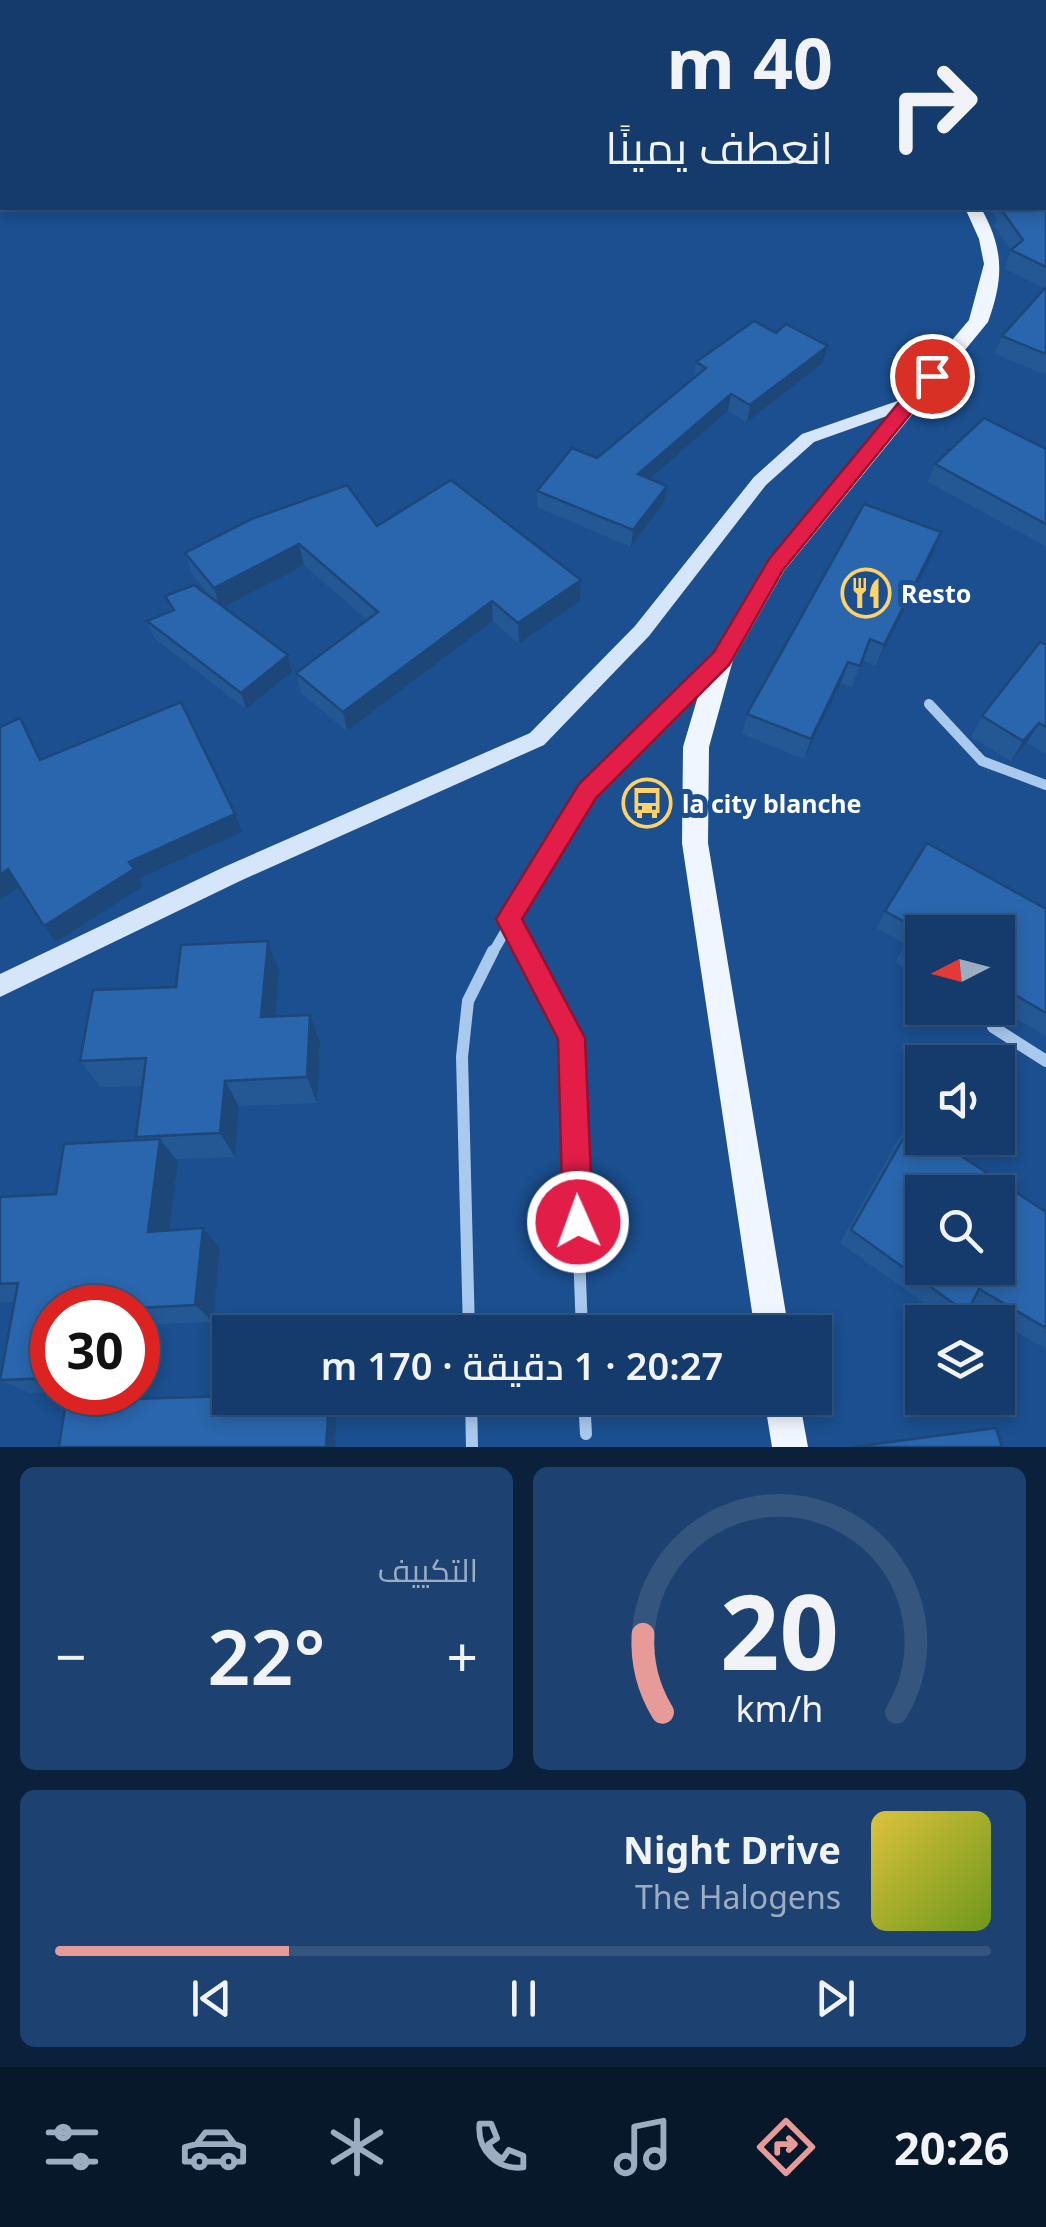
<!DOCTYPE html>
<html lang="ar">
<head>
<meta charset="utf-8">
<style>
  body { margin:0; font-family:"Noto Sans",Cairo,sans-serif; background:#1d4271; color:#f1f3f6; direction:rtl; height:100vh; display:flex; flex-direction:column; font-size:38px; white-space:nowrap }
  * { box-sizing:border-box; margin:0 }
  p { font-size:32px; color:#9dadc1 }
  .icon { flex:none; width:55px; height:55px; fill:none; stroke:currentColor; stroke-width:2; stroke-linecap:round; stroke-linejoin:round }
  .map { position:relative; height:1447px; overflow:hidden; direction:ltr }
  .side { display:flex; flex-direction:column; gap:20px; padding:20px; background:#0b203b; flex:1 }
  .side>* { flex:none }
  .top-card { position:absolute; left:0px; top:0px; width:1048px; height:210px; box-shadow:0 5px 15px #0003,0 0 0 2px #33557e; direction:rtl; background:#143b6b; color:#f1f3f6; overflow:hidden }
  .needle { width:65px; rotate:264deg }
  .tools { position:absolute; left:905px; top:915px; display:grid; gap:20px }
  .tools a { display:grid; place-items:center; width:110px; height:110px; border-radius:0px; background:#143b6b; box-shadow:0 5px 15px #0003,0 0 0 2px #33557e; font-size:50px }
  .speed { position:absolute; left:30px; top:1285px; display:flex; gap:20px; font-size:50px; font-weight:700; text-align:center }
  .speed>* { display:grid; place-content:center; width:130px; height:130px; border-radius:50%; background:#143b6b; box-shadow:0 5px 15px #0003,0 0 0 2px #33557e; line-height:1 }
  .speed .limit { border:15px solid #d22; background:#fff; color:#111 }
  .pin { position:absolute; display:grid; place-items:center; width:85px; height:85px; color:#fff; margin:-42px; border:5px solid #fff; border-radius:50%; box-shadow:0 2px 10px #0007 }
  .me { position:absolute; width:110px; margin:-55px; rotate:358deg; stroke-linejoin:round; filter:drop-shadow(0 0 8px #0008) }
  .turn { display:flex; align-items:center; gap:35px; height:210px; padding:0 50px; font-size:45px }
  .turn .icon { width:130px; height:130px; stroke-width:2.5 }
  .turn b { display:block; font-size:70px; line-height:85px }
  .big { font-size:75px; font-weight:600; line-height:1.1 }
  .side .widget { flex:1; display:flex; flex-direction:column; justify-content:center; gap:15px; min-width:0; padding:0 35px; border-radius:15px; background:#1d4271 }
  .side .dial { align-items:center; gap:0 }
  .dial svg { height:260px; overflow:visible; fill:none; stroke:#33557e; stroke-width:7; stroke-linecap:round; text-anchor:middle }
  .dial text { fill:#f1f3f6; stroke:none }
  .song { display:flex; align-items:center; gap:30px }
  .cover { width:120px; height:120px; border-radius:15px; background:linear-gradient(135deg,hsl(50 70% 55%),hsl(80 70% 35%)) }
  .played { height:10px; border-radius:5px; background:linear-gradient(90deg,#e69b98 25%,#33557e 25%) }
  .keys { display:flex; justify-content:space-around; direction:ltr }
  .heat { display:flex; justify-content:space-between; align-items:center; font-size:55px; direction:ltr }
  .side .tiles { flex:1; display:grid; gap:20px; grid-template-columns:1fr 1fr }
  .widget:last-child { grid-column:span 2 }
  .trip { position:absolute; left:212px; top:1315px; width:620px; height:100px; border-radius:0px; background:#143b6b; box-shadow:0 5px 15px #0003,0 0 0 2px #33557e; font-weight:600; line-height:100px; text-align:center; direction:rtl }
  .dock { display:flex; height:160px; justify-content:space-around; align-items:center; background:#08182b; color:#9dadc1 }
  .dock .icon { width:70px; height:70px }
  .dock .current { color:#e69b98 }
  .dock b { font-size:45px; color:#f1f3f6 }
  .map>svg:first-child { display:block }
</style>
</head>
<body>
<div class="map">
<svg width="1046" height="1447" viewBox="0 0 1046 1447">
  <rect width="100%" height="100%" fill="#1b4f8f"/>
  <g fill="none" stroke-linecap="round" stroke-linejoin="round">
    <g stroke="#a9c9ee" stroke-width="10">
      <path d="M929,704L982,761L1046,785"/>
      <path d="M509,919L527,954"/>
      <path d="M492,954L587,791L712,668"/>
    </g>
    <g stroke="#a9c9ee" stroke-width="12">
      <path d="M526,951L571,1038L582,1332"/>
      <path d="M993,1027L1046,1061"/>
      <path d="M469,1332L462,1057L468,1001L493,951"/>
      <path d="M471,1398L472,1447"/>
      <path d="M584,1398L586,1434"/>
    </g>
    <path fill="#d6e6fa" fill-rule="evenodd" d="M909,397L917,402L915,406L814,442L766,485L649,636L544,745L240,881L0,997V974L224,867L530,733L635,626L754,477L802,434Z"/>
    <g fill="#f0f6ff" fill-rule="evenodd">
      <path d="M965,208H981C1004,249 1004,278 988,322L784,571L733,660L709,747L708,843L789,1332H755L682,843L683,747L709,659L768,559L969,320L984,264L979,239Z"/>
      <path d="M764,1398H799L808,1447H772Z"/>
    </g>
  </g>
  <g fill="#245895">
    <path d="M817,0H1046V372L1044,374L995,354L1002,336L1045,288L1005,268L1011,250L994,226L997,219L989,208H1045V2H818Z"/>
    <path d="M271,208H339L328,209Z"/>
    <path d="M776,333L828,346L823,363L747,422L728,411L650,479L664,502L631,547L537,507V491L597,458L694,378L696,362Z"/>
    <path d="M1046,449V544L1045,546L928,482L935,464Z"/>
    <path d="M377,526L581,580L580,601L519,644L493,621L347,731L301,693L296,673L367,620L304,565L224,607L288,655L292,672L246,709L154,638L147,621L171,611L165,596L211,597L192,574L185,553Z"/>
    <path d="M941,532L933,554L876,666L862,660L852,687L841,683L804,759L742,734L747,714Z"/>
    <path d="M1046,645V754L1027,743L1011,761L971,737L982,716Z"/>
    <path d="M1046,909V1036L997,1008L998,932H922V978L895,962L905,944L877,928L885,911Z"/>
    <path d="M268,941L279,971L276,1016L320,1042L317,1103L239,1106L235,1157L176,1159L178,1162L170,1230L203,1228L220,1248L213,1322L138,1325V1308H52V1392L29,1393L0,1380L15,1302H0V1197L56,1194L139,1140L136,1137L143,1086L101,1087L80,1061L176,987Z"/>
    <path d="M912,1123L1046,1212V1349L971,1305L967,1313L951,1322L840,1243L899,1138Z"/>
  </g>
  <g fill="#1d4779">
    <path d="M680,0H746L736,2H670Z"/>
    <path d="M828,346L823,363L747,422L750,405Z"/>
    <path d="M731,394L728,411L636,491L638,474Z"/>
    <path d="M667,486L664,502L631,547L633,530Z"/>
    <path d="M941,532L933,554L876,666L884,645Z"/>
    <path d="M299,544L304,565L220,609L214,588Z"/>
    <path d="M581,580L580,601L519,644L518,623Z"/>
    <path d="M492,601L493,621L347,731L343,712Z"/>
    <path d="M288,655L292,672L246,709L241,693Z"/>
    <path d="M848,662L841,683L804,759L811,739Z"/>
    <path d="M1039,723L1027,743L1011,761L1023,741Z"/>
    <path d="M235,814L242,832L139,878L143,886L56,942L44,926L129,862Z"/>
    <path d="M8,869L20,886L0,900V875Z"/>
    <path d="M268,941L279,971L274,1044L261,1017Z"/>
    <path d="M310,1015L320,1042L317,1103L307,1077Z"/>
    <path d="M225,1081L239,1106L235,1157L220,1133Z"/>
    <path d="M160,1139L178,1162L167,1251L148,1232Z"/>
    <path d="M203,1228L220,1248L213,1322L195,1305Z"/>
    <path d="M329,1398H333L337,1402L335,1447H326Z"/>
  </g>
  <g fill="#2a66ad" stroke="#1d4779" stroke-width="2.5" fill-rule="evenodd">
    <path d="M71,0H136L135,2H70Z"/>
    <path d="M267,0H680L670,2H267Z"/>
    <path d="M830,0H1046V267L1011,250L1023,240L1000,208H1045V2H832Z"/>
    <path d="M1046,287V354L1002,336Z"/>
    <path d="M754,321L776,333L786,324L828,346L750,405L731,394L638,474L667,486L633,530L537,491L572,448L597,458L706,368L696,362Z"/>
    <path d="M984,418L1046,449V524L935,464Z"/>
    <path d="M451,480L581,580L518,623L492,601L343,712L296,673L378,612L299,544L214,588L185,553L252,519L347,485L377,526Z"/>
    <path d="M864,504L941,532L884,645L870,639L860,666L848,662L811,739L747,714Z"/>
    <path d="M194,585L288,655L241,693L147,621L174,610L165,596Z"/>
    <path d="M1040,642L1046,645V727L1039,723L1023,741L982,716Z"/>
    <path d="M181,702L235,814L129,862L134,869L44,926L8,869L0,875V727L20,718L40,760Z"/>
    <path d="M927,843L1046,909V1013L998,985V932H922V956L904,946L915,928L885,911Z"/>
    <path d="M268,941L261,1017L310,1015L307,1077L225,1081L220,1133L136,1137L146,1058L80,1061L93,990L176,987L181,945Z"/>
    <path d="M912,1123L922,1130V1138H934L1046,1212V1328L979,1289L967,1313L851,1230ZM922,1192H998V1268H922Z"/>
    <path d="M160,1139L148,1232L203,1228L195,1305L138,1308H52V1378L0,1380L18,1283L0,1284V1197L56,1194L64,1144Z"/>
    <path d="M230,1396V1398H329L326,1447H59L66,1401Z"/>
    <path d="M996,1428L1002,1447H853Z"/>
  </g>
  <path fill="#e11d48" stroke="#92132f" stroke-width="2.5" d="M932,370L941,376L938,380L783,570L729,665L596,798L522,919L585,1038L593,1222L588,1232L578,1237L568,1232L563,1222L558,1039L496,919L579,784L714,652L769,559L925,371Z"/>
  <defs>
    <g id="restaurant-ring" transform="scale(2.5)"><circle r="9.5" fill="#1b4f8f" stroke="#ffd166" stroke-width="1.5"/><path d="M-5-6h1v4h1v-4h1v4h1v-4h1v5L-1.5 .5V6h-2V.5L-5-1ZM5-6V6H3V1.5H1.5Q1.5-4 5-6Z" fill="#ffd166"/></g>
    <g id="bus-ring" transform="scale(2.5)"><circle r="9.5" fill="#1b4f8f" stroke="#ffd166" stroke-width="1.5"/><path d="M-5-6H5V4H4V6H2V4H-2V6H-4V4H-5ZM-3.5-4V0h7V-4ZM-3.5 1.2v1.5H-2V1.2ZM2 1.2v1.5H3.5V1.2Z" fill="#ffd166"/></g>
  </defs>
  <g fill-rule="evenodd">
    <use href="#restaurant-ring" x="866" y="593"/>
    <use href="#bus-ring" x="647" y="803"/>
  </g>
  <g text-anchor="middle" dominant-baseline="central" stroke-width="10" stroke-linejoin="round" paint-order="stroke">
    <g font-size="25" font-weight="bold" fill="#fff" stroke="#1b4f8f" text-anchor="start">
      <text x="901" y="593">Resto</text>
      <text x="682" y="803">la city blanche</text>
    </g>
  </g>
</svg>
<div class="tools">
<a><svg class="needle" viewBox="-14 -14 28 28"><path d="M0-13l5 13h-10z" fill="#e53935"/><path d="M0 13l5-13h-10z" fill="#9dadc1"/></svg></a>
<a><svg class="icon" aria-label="sound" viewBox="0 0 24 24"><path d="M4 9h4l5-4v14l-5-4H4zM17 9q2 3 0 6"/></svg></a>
<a><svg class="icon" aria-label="search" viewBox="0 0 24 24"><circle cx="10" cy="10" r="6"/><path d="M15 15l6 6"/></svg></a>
<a><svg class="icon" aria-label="layers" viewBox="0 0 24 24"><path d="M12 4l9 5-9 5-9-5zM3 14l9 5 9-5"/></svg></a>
</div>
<div class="speed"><div class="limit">30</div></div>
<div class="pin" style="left:932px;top:376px;background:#d93025"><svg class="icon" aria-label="arrive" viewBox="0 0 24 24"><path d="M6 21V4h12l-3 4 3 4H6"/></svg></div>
<svg class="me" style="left:578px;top:1222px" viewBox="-20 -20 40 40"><circle r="17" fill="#e11d48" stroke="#fff" stroke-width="3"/><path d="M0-11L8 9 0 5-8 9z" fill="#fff"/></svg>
<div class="trip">20:27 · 1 دقيقة · 170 m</div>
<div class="top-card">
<div class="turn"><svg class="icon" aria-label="right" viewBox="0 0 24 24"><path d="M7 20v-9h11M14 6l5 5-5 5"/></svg><div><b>40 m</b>انعطف يمينًا</div></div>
</div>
</div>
<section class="side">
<div class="tiles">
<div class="widget dial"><svg viewBox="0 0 100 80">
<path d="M14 69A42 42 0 1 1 86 69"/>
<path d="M14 69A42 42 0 0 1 8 45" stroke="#e69b98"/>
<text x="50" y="56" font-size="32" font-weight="700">20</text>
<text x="50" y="72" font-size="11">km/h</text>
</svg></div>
<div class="widget"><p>التكييف</p>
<div class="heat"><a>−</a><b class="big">22°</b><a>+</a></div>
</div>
<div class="widget">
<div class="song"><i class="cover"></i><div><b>Night Drive</b><p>The Halogens</p></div></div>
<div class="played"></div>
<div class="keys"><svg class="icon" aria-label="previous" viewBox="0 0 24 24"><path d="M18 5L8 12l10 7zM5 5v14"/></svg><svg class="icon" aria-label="pause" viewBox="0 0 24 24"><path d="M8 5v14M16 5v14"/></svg><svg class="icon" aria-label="next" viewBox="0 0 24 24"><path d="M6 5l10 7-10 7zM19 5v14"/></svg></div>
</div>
</div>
</section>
<nav class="dock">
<b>20:26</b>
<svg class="icon current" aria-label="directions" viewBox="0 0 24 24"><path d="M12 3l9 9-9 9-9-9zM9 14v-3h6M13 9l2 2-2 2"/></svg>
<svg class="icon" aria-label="music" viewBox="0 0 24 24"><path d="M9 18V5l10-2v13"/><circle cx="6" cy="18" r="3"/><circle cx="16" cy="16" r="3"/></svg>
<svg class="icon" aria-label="phone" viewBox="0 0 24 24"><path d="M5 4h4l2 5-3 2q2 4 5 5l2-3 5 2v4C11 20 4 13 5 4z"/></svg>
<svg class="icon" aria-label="climate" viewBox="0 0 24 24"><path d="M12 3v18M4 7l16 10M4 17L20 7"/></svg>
<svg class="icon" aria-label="car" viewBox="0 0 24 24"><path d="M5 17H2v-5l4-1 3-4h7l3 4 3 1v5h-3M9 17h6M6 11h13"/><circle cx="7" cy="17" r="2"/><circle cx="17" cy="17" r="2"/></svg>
<svg class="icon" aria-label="filters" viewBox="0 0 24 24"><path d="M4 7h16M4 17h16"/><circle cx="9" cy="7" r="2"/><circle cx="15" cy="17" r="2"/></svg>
</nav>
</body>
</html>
